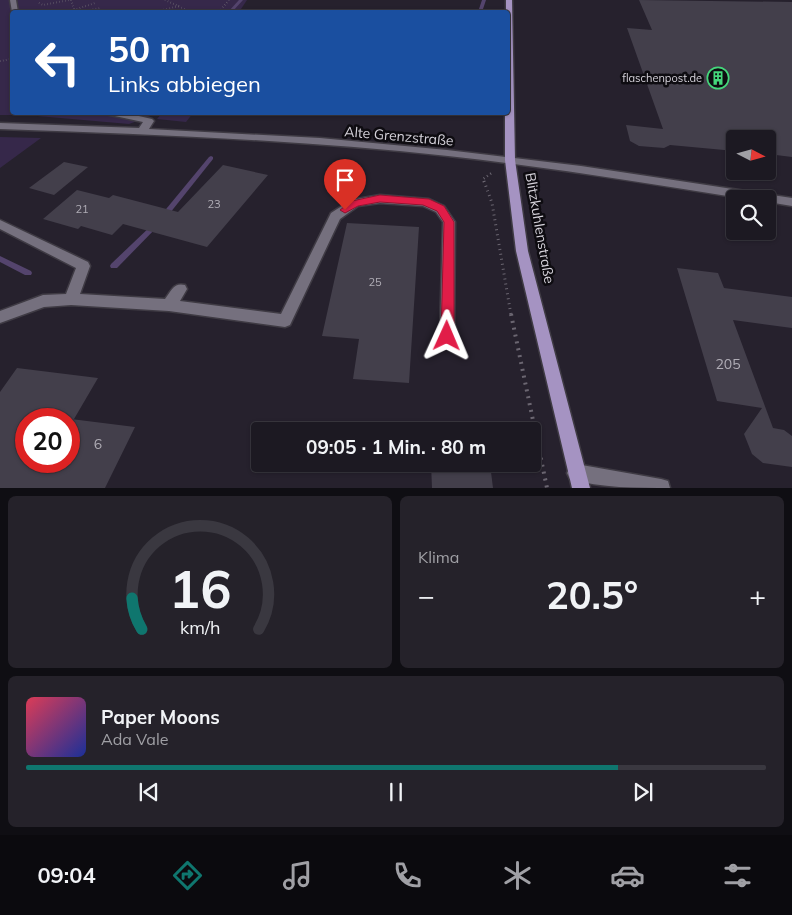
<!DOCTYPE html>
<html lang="de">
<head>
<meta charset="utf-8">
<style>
  body { margin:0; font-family:Mulish,sans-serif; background:#25222a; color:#f1f3f6; height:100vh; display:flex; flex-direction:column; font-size:19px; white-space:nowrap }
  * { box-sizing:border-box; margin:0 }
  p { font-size:16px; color:#a0a0a5 }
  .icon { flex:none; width:28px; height:28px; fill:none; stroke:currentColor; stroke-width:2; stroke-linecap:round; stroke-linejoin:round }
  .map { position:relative; height:488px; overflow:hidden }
  .panel { display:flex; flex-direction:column; gap:8px; padding:8px; background:#0f0e13; flex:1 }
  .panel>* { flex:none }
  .hud { position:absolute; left:10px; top:10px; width:500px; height:105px; border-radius:5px; box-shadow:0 1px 4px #0004,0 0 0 1px #3a3840; background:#1a4fa0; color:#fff; overflow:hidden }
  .needle { width:32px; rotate:96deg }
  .tools { position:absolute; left:726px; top:130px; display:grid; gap:10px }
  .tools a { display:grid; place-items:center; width:50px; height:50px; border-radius:5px; background:#1c1922; box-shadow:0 1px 4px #0004,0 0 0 1px #3a3840; font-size:25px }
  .speed { position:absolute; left:15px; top:408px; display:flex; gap:10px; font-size:25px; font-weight:700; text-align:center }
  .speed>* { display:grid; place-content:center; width:65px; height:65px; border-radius:50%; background:#1c1922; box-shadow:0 1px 4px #0004,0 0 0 1px #3a3840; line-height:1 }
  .speed .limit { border:8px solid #d22; background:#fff; color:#111 }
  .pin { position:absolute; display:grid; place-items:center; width:42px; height:42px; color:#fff; margin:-51px -21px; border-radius:50% 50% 50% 0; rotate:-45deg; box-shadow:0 0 5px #0007 }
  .pin .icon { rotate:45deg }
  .me { position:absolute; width:55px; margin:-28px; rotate:1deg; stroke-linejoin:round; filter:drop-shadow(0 0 4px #0008) }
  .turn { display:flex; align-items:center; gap:18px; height:105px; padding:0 15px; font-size:22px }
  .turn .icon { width:65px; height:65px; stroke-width:2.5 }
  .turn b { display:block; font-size:35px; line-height:42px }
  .big { font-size:38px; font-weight:700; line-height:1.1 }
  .panel .widget { flex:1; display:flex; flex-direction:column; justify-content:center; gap:8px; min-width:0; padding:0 18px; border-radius:8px; background:#25222a }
  .panel .dial { align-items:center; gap:0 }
  .dial svg { height:130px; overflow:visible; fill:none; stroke:#3a3840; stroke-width:7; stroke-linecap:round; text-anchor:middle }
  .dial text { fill:#f1f3f6; stroke:none }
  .song { display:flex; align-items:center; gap:15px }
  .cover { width:60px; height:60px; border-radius:8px; background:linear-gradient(135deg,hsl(350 70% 55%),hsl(230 70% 35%)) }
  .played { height:5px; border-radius:2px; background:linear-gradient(90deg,#0f766e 80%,#3a3840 80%) }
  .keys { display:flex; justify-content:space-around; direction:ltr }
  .heat { display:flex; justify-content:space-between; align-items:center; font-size:28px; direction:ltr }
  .panel .tiles { flex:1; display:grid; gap:8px; grid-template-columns:1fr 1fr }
  .widget:last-child { grid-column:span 2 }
  .trip { position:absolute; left:251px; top:422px; width:290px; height:50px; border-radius:5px; background:#1c1922; box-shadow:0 1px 4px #0004,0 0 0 1px #3a3840; font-weight:700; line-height:50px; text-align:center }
  .tab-bar { display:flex; height:80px; justify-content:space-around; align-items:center; background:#0b0a0e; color:#a0a0a5 }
  .tab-bar .icon { width:35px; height:35px }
  .tab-bar .current { color:#0f766e }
  .tab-bar b { font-size:22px; color:#f1f3f6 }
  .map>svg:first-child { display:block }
</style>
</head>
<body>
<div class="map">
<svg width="792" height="488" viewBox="0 0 792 488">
  <rect width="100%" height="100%" fill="#26212d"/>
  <g fill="#36284a">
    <path d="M0,0H247L239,12H12V112L159,113L129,124L26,115H0Z"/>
    <path d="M162,113V112L193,113L186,122L157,119Z"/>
    <path d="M0,137L41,138L0,168Z"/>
  </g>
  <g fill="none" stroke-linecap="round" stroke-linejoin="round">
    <g fill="#54446d" fill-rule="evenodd">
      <path d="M239,0H243L232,12H228Z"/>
      <path d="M482,0H486L482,12H478Z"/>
      <path d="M211,156L213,157V159L166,218H162L161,216L162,214L209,157Z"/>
      <path d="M153,224H155L158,226L117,268H111L110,266L111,264Z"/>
      <path d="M0,256L31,271L32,273L31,275H25L0,262Z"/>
    </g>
  </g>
  <g fill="#433f4b" fill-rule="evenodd">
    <path d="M639,0L792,2V157L768,154V139H735V151L670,145L664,148L639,146L630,141L626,125L663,129L627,28L652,30Z"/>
    <path d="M64,162L88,167L54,195L29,188Z"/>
    <path d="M223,165L268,175L207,247L123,224L112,235L81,226L78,229L43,219L77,190L109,198L113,195L178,212Z"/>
    <path d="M347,223L419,227L409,383L353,379L359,339L322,336Z"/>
    <path d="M677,268L718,273L724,288L792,297V328L733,320L773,428L784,430L792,436V467L763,463L752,454L744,434L762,408L717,401Z"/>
    <path d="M17,368L98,378L74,419H71L135,427L105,488H0V392ZM26,419H69V461H26Z"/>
    <path d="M431,464H490L493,488H432Z"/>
  </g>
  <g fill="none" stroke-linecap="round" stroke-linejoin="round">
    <g stroke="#3f3b44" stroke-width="3">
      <g id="minor">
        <path d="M10,0H16L18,12H12Z"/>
        <path d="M96,112H121L152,119L154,121L149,129L320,138L447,150L581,166L792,198V206L768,202V199H746C647,183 548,167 448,156C299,140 149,134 0,129V123L139,128L143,122Z"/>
        <path d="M380,195L429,199L444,206L455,222L454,336L452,341L447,342L442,341L440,336L443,222L436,212L423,206L380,203L358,206L340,219L290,325L285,327L169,311L71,305L44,307L0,323V311L43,295L66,294L76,268L0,229V220L88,262L90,266L80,294L165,299C171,291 174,282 185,285L187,289L180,301L281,314L331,213L351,200Z"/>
        <path d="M576,464L661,479L668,481L670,488C638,488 600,488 570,479L567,473L570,467Z"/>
      </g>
    </g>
    <g stroke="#3f3b44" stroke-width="3">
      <path id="major" d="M506,0H512L515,160L528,251L590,488H572L516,251L505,160V112H508V12H506Z"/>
    </g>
    <g stroke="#6b6671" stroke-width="2" stroke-dasharray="0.5 2.5" stroke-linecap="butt">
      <path d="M71,0L75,12"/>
      <path d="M165,0L191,12"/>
      <path d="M39,3L43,5L69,0"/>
      <path d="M74,10L95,3"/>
      <path d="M78,12L101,8"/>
      <path d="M155,12L179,6"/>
      <path d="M176,12L186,10"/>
      <path d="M219,12L229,0"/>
      <path d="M0,61L12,59"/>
    </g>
    <path stroke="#6b6671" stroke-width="2.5" stroke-dasharray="1 3" stroke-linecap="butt" d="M484,182L483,179L493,172"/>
    <path stroke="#6b6671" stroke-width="3" stroke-dasharray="1 4" stroke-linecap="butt" d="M484,181L492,203L511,315"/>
    <path stroke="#6b6671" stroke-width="4" stroke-dasharray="2 5" stroke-linecap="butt" d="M511,314L547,488"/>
    <use href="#minor" fill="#75707e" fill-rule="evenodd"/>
    <use href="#major" fill="#a593c2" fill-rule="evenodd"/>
  </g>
  <path fill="#e11d48" stroke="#92132f" d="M380,195L429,199L444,206L454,222V336L452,340L447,341L443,340L441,336L444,222L437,211L423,205L380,202L358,206L345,213L340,210L352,201Z"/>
  <defs>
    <g id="building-ring" transform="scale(1.125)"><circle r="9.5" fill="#0e0c11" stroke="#44d77b" stroke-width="1.5"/><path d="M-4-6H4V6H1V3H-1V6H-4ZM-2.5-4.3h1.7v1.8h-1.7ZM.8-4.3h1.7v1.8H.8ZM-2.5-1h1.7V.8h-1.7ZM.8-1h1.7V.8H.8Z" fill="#44d77b"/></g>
  </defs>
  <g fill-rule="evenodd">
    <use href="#building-ring" x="718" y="78"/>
  </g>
  <g text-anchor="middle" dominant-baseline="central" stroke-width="5" stroke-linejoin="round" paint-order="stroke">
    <g font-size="11" fill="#d5d2da" stroke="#0e0c11" text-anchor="end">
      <text x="702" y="78">flaschenpost.de</text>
    </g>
    <g font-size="11" fill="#b0adb6">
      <text x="214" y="204">23</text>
      <text x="82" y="209">21</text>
      <text x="375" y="282">25</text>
    </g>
    <g font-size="14" fill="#d5d2da" stroke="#0e0c11">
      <text transform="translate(399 136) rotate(5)">Alte Grenzstraße</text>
      <text transform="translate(540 228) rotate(80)">Blitzkuhlenstraße</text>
    </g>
    <g font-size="14" fill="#b0adb6">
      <text x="728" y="364">205</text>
      <text x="98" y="444">6</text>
    </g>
  </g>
</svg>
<div class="tools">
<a><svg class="needle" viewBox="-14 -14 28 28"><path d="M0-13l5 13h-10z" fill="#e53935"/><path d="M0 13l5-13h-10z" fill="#a0a0a5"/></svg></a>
<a><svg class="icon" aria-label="search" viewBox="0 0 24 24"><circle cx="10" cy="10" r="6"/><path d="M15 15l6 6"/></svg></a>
</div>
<div class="speed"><div class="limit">20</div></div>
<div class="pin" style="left:345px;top:210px;background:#d93025"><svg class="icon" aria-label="arrive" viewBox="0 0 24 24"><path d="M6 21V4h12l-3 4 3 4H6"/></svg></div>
<svg class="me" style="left:447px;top:336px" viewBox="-20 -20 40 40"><path d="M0-17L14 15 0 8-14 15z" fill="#e11d48" stroke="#fff" stroke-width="4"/></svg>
<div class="trip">09:05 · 1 Min. · 80 m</div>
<div class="hud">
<div class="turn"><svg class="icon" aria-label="left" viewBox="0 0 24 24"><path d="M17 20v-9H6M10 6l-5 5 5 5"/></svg><div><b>50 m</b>Links abbiegen</div></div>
</div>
</div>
<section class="panel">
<div class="tiles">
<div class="widget dial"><svg viewBox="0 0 100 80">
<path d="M14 69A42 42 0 1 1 86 69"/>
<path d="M14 69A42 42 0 0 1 8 50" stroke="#0f766e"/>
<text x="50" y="56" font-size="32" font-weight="700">16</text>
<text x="50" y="72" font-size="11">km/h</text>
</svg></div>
<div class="widget"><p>Klima</p>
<div class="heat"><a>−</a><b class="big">20.5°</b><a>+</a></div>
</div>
<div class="widget">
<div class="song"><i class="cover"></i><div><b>Paper Moons</b><p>Ada Vale</p></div></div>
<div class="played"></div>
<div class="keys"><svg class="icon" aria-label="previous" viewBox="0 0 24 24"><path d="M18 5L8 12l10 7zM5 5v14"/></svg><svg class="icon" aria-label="pause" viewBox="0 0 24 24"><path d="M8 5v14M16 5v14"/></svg><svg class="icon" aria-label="next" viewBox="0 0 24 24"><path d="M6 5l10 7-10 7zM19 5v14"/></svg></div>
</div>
</div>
</section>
<nav class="tab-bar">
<b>09:04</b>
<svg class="icon current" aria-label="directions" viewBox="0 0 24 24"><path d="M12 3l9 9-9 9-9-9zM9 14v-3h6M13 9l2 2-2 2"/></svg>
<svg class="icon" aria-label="music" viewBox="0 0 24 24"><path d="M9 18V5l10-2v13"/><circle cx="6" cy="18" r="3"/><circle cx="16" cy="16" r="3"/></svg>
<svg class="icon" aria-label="phone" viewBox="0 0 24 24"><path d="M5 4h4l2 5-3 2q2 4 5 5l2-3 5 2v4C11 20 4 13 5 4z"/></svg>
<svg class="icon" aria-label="climate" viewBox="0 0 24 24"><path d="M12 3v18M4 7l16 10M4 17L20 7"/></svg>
<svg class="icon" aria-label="car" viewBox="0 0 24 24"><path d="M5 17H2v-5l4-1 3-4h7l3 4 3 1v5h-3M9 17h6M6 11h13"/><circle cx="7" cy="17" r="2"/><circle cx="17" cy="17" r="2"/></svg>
<svg class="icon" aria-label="filters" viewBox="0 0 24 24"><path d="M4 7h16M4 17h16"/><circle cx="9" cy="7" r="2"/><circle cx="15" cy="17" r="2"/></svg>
</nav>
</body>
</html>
